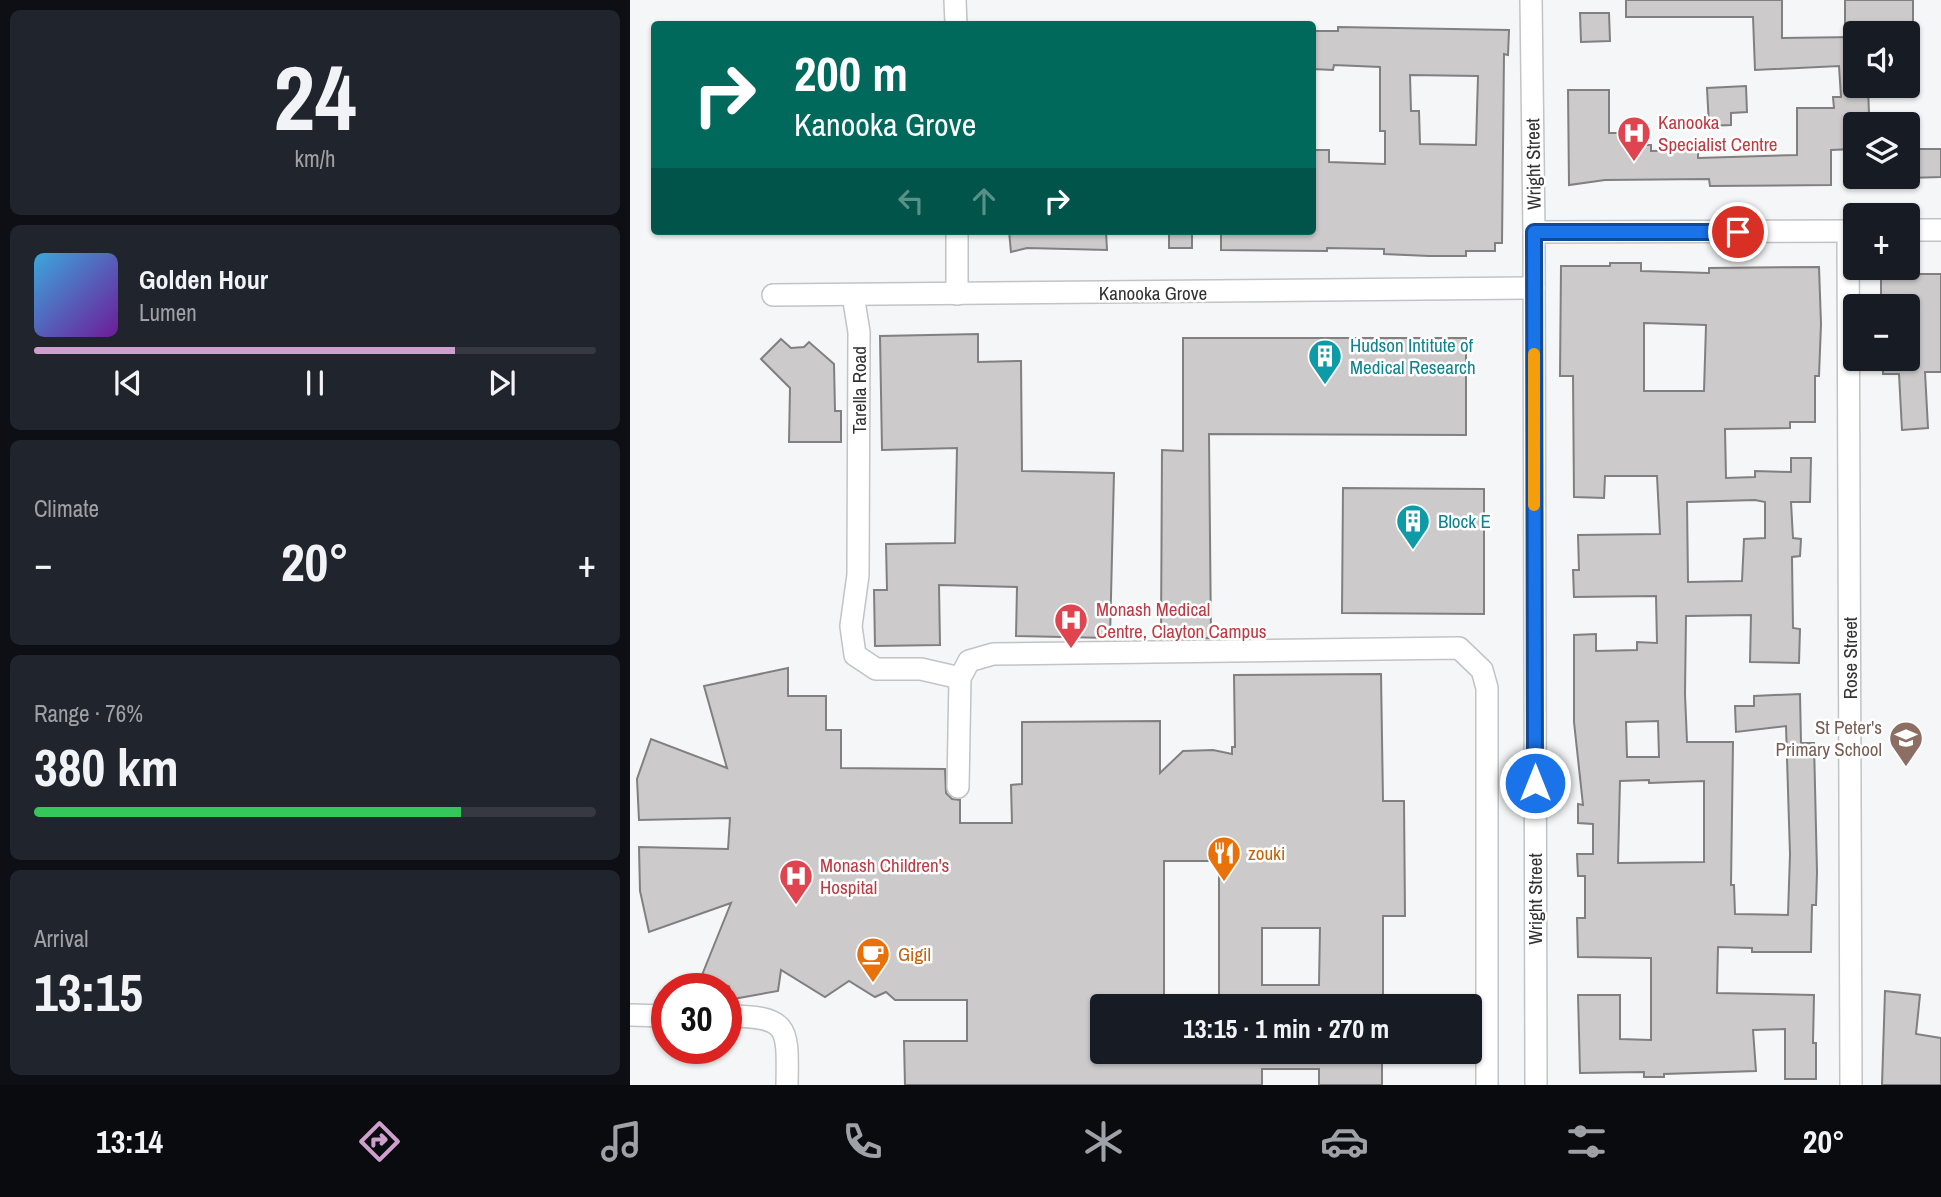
<!DOCTYPE html>
<html lang="en">
<head>
<meta charset="utf-8">
<style>
  body { margin:0; font-family:"Archivo Narrow",sans-serif; background:#20242c; color:#f1f3f6; height:100vh; display:flex; flex-direction:column; font-size:26px; white-space:nowrap }
  * { box-sizing:border-box; margin:0 }
  p { font-size:23px; color:#9ea1a6 }
  .icon { flex:none; width:38px; height:38px; fill:none; stroke:currentColor; stroke-width:2; stroke-linecap:round; stroke-linejoin:round }
  .map { position:relative; flex:1; overflow:hidden }
  .details { display:flex; flex-direction:column; gap:10px; padding:10px; background:#0d0f14; width:630px }
  .details>* { flex:none }
  .guide { position:absolute; left:21px; top:21px; width:665px; height:214px; border-radius:7px; box-shadow:0 2px 5px #0004; background:#00695c; color:#fff; overflow:hidden }
  .tools { position:absolute; left:1213px; top:21px; display:grid; gap:14px }
  .tools a { display:grid; place-items:center; width:77px; height:77px; border-radius:7px; background:#171b24; box-shadow:0 2px 5px #0004; font-size:35px }
  .speed { position:absolute; left:21px; top:973px; display:flex; gap:14px; font-size:35px; font-weight:700; text-align:center }
  .speed>* { display:grid; place-content:center; width:91px; height:91px; border-radius:50%; background:#171b24; box-shadow:0 2px 5px #0004; line-height:1 }
  .speed .limit { border:10px solid #d22; background:#fff; color:#111 }
  .pin { position:absolute; display:grid; place-items:center; width:60px; height:60px; color:#fff; margin:-30px; border:4px solid #fff; border-radius:50%; box-shadow:0 2px 7px #0007 }
  .me { position:absolute; width:77px; margin:-38px; rotate:0deg; stroke-linejoin:round; filter:drop-shadow(0 0 5px #0008) }
  .turn { display:flex; align-items:center; gap:24px; height:147px; padding:0 28px; font-size:32px }
  .turn .icon { width:91px; height:91px; stroke-width:2.5 }
  .turn b { display:block; font-size:49px; line-height:60px }
  .lanes { display:flex; align-items:center; height:66px; padding:0 28px; background:#0003; justify-content:center; gap:35px; direction:ltr }
  .lanes .off { opacity:.35 }
  .big { font-size:52px; font-weight:800; line-height:1.1 }
  .details .widget { flex:1; display:flex; flex-direction:column; justify-content:center; gap:10px; min-width:0; padding:0 24px; border-radius:10px; background:#20242c }
  .details .dial { align-items:center; gap:0 }
  .dial b { font-size:91px; line-height:1 }
  .song { display:flex; align-items:center; gap:21px }
  .cover { width:84px; height:84px; border-radius:10px; background:linear-gradient(135deg,hsl(200 70% 55%),hsl(280 70% 35%)) }
  .played { height:7px; border-radius:4px; background:linear-gradient(90deg,#ce9fcd 75%,#363941 75%) }
  .keys { display:flex; justify-content:space-around; direction:ltr }
  .heat { display:flex; justify-content:space-between; align-items:center; font-size:38px; direction:ltr }
  .charge { height:10px; border-radius:5px; background:linear-gradient(90deg,#34c759 76%,#363941 0) }
  .trip { position:absolute; left:460px; top:994px; width:392px; height:70px; border-radius:7px; background:#171b24; box-shadow:0 2px 5px #0004; font-weight:800; line-height:70px; text-align:center }
  .tab-bar { display:flex; height:112px; justify-content:space-around; align-items:center; background:#090b0e; color:#9ea1a6 }
  .tab-bar .icon { width:49px; height:49px }
  .tab-bar .on { color:#ce9fcd }
  .tab-bar b { font-size:32px; color:#f1f3f6 }
  main { display:flex; flex:1; min-height:0 }
  .map>svg:first-child { display:block }
</style>
</head>
<body>
<main>
<section class="details">
<div class="widget dial"><b>24</b><p>km/h</p></div>
<div class="widget">
<div class="song"><i class="cover"></i><div><b>Golden Hour</b><p>Lumen</p></div></div>
<div class="played"></div>
<div class="keys"><svg class="icon" aria-label="previous" viewBox="0 0 24 24"><path d="M18 5L8 12l10 7zM5 5v14"/></svg><svg class="icon" aria-label="pause" viewBox="0 0 24 24"><path d="M8 5v14M16 5v14"/></svg><svg class="icon" aria-label="next" viewBox="0 0 24 24"><path d="M6 5l10 7-10 7zM19 5v14"/></svg></div>
</div>
<div class="widget"><p>Climate</p>
<div class="heat"><a>−</a><b class="big">20°</b><a>+</a></div>
</div>
<div class="widget"><p>Range · 76%</p><b class="big">380 km</b><div class="charge"></div></div>
<div class="widget"><p>Arrival</p><b class="big">13:15</b></div>
</section>
<div class="map">
<svg width="1311" height="1085" viewBox="0 0 1311 1085">
  <rect width="100%" height="100%" fill="#f5f6f7"/>
  <g fill="#cccaca" stroke="#817f7f" stroke-width="2" fill-rule="evenodd">
    <path d="M996,0H1152V38L1225,37V86H1238L1239,114L1225,115V149L1201,150V185L1080,186L1079,179L975,180L939,185L938,90H979V133H1013V145H1021V151L1068,150V158L1167,155V108H1204L1203,97H1211L1209,66L1125,70L1123,17H996Z"/>
    <rect x="1215" y="0" width="68" height="33"/>
    <path d="M950,13H979L980,41L951,42Z"/>
    <path d="M708,27L879,30L878,55L874,54L872,243H865V251H836V256H799L754,254V249L697,248V251L591,250V231H682V150H699V162L755,164V131H750V67L704,65L703,70L682,69V31H708ZM780,75L848,76L846,145L790,144L789,111H781Z"/>
    <path d="M1116,86L1117,112L1101,113V125L1079,126L1077,88Z"/>
    <path d="M1278,149H1311V177L1278,178Z"/>
    <path d="M379,231H476L477,250L397,248L381,252Z"/>
    <rect x="539" y="231" width="23" height="17"/>
    <path d="M980,263H1011V271L1079,273V268L1189,267L1191,324L1189,376H1185V422H1160V428L1095,429L1096,478L1125,477V471L1161,472V458H1181L1180,502H1161L1163,538L1171,539L1170,556L1162,557L1163,628L1170,629L1169,663L1120,662L1121,615L1056,616L1055,694L1057,742H1103L1101,885H1104L1105,914L1158,915L1160,854L1156,726L1106,732L1105,706H1124V696L1170,694L1171,743H1184L1187,872L1186,905H1182L1181,952H1122V948L1088,947L1087,993L1184,995L1183,1043H1186V1079H1155V1029L1123,1030L1126,1071L1034,1074V1077H1014V1072L950,1073L948,995H990V1039L1021,1040V958L948,957L947,918H955V876H948L947,854H963V824L948,823V804L953,805L944,722V635L966,634V651L1007,650V642L1027,643L1026,596L944,597L943,570H949L948,535L1030,534L1027,476H975L974,498L944,497L943,376H930L931,266H980ZM1014,323L1076,325L1074,391H1014ZM1125,500L1135,502V538L1114,539L1112,581L1058,582L1057,502ZM1028,721L1029,757H997L996,722ZM1019,780V783L1074,781V862L988,863L990,781Z"/>
    <path d="M1251,274H1311V372H1295L1298,428L1272,430L1269,374H1253V359H1278V306H1251Z"/>
    <path d="M348,334V362L391,361L392,471L484,473L480,638L386,636L387,587L309,585L310,645L245,646L244,590H257L256,544L325,543L327,448L252,450L250,336Z"/>
    <path d="M553,338H836V435L579,434L581,638L531,639L532,450L553,451Z"/>
    <path d="M151,339L161,348L174,347L179,342L204,364L205,411H211V442H159L160,388L131,359Z"/>
    <path d="M713,488L854,489V614L712,613Z"/>
    <path d="M158,668V696H196V730H211V768L315,769L316,793L322,799L330,800V823H382L381,785L392,784V722L530,721V773L553,751L583,750L602,754V747H605L604,675L751,674L753,801H774L775,916H753V1006H589V861H534V1006H472V1052H752V1085H689V1069H632V1085H275L274,1041H337V1000H265L256,992L245,997L219,981L195,997L151,970L148,991L103,999L99,986L70,980L101,903L19,932L10,891L9,847L98,849L100,818L9,820L7,779L21,739L97,768L74,686ZM632,928H690L689,985H632Z"/>
    <path d="M1255,991L1290,995L1286,1034L1311,1038V1085H1252Z"/>
  </g>
  <g fill="none" stroke-linecap="round" stroke-linejoin="round">
    <g stroke="#c2c3c4" stroke-width="24">
      <g id="minor">
        <path d="M325,0L326,24"/>
        <path d="M901,0L904,232L906,1085"/>
        <path d="M1278,230H1311"/>
        <path d="M327,231V294"/>
        <path d="M1218,231L1221,1085"/>
        <path d="M904,232L1225,231"/>
        <path d="M143,295L904,288"/>
        <path d="M223,295L229,332L228,575L221,626L225,655L246,669H291L330,678"/>
        <path d="M328,787L330,678L339,661L363,654L829,648L852,670L857,688V1085"/>
        <path d="M0,1015L37,1016"/>
        <path d="M96,1016C160,1016 158,1027 157,1085"/>
      </g>
    </g>
    <use href="#minor" stroke="#fff" stroke-width="21"/>
  </g>
  <g fill="none" stroke-linecap="round" stroke-linejoin="round">
    <g stroke="#114b97" stroke-width="18">
      <path id="route" d="M905,783L904,232H1108"/>
    </g>
    <use href="#route" stroke="#1a73e8" stroke-width="12"/>
    <path stroke="#f59e0b" stroke-width="12" d="M904,354V505"/>
  </g>
  <defs>
    <g id="hospital-pin" transform="scale(1.75)"><path d="M0 17L-7.5 6A9.5 9.5 0 1 1 7.5 6Z" fill="#e0444e" stroke="#fff"/><path d="M-5-5h3v3.5h4V-5h3V5h-3V1.5h-4V5h-3Z" fill="#fff"/></g>
    <g id="building-pin" transform="scale(1.75)"><path d="M0 17L-7.5 6A9.5 9.5 0 1 1 7.5 6Z" fill="#0f9aa8" stroke="#fff"/><path d="M-4-6H4V6H1V3H-1V6H-4ZM-2.5-4.3h1.7v1.8h-1.7ZM.8-4.3h1.7v1.8H.8ZM-2.5-1h1.7V.8h-1.7ZM.8-1h1.7V.8H.8Z" fill="#fff"/></g>
    <g id="school-pin" transform="scale(1.75)"><path d="M0 17L-7.5 6A9.5 9.5 0 1 1 7.5 6Z" fill="#8d6e63" stroke="#fff"/><path d="M0-5L7-2L0 1L-7-2ZM-4 1L0 2.5L4 1V4Q0 6-4 4Z" fill="#fff"/></g>
    <g id="restaurant-pin" transform="scale(1.75)"><path d="M0 17L-7.5 6A9.5 9.5 0 1 1 7.5 6Z" fill="#e8710a" stroke="#fff"/><path d="M-5-6h1v4h1v-4h1v4h1v-4h1v5L-1.5 .5V6h-2V.5L-5-1ZM5-6V6H3V1.5H1.5Q1.5-4 5-6Z" fill="#fff"/></g>
    <g id="cafe-pin" transform="scale(1.75)"><path d="M0 17L-7.5 6A9.5 9.5 0 1 1 7.5 6Z" fill="#e8710a" stroke="#fff"/><path d="M-5.5-4.5H6V0H3Q3 3.5 0 3.5H-2.5Q-5.5 3.5-5.5 0ZM3-3.2v2h1.7v-2ZM-6 4.5H4V6H-6Z" fill="#fff"/></g>
  </defs>
  <g fill-rule="evenodd">
    <use href="#hospital-pin" x="1004" y="133"/>
    <use href="#building-pin" x="695" y="356"/>
    <use href="#building-pin" x="783" y="521"/>
    <use href="#hospital-pin" x="441" y="620"/>
    <use href="#school-pin" x="1276" y="738"/>
    <use href="#restaurant-pin" x="594" y="853"/>
    <use href="#hospital-pin" x="166" y="876"/>
    <use href="#cafe-pin" x="243" y="954"/>
  </g>
  <g text-anchor="middle" dominant-baseline="central" stroke-width="5" stroke-linejoin="round" paint-order="stroke">
    <g font-size="19" fill="#be3a42" stroke="#fff" text-anchor="start">
      <text x="1028" y="122">Kanooka<tspan x="1028" dy="22">Specialist Centre</tspan></text>
      <text x="466" y="609">Monash Medical<tspan x="466" dy="22">Centre, Clayton Campus</tspan></text>
      <text x="190" y="865">Monash Children's<tspan x="190" dy="22">Hospital</tspan></text>
    </g>
    <g font-size="19" fill="#323233" stroke="#fff">
      <text transform="translate(903 164) rotate(-91)">Wright Street</text>
      <text x="523" y="293">Kanooka Grove</text>
      <text transform="translate(229 390) rotate(-90)">Tarella Road</text>
      <text transform="translate(1220 658) rotate(-90)">Rose Street</text>
      <text transform="translate(905 899) rotate(-90)">Wright Street</text>
    </g>
    <g font-size="19" fill="#0d838f" stroke="#fff" text-anchor="start">
      <text x="720" y="345">Hudson Intitute of<tspan x="720" dy="22">Medical Research</tspan></text>
      <text x="808" y="521">Block E</text>
    </g>
    <g font-size="19" fill="#785e54" stroke="#fff" text-anchor="end">
      <text x="1252" y="727">St Peter's<tspan x="1252" dy="22">Primary School</tspan></text>
    </g>
    <g font-size="19" fill="#c56008" stroke="#fff" text-anchor="start">
      <text x="618" y="853">zouki</text>
      <text x="268" y="954">Gigil</text>
    </g>
  </g>
</svg>
<div class="tools">
<a><svg class="icon" aria-label="sound" viewBox="0 0 24 24"><path d="M4 9h4l5-4v14l-5-4H4zM17 9q2 3 0 6"/></svg></a>
<a><svg class="icon" aria-label="layers" viewBox="0 0 24 24"><path d="M12 4l9 5-9 5-9-5zM3 14l9 5 9-5"/></svg></a>
<a>+</a>
<a>−</a>
</div>
<div class="speed"><div class="limit">30</div></div>
<div class="pin" style="left:1108px;top:232px;background:#d93025"><svg class="icon" aria-label="arrive" viewBox="0 0 24 24"><path d="M6 21V4h12l-3 4 3 4H6"/></svg></div>
<svg class="me" style="left:905px;top:783px" viewBox="-20 -20 40 40"><circle r="17" fill="#1a73e8" stroke="#fff" stroke-width="3"/><path d="M0-11L8 9 0 5-8 9z" fill="#fff"/></svg>
<div class="trip">13:15 · 1 min · 270 m</div>
<div class="guide">
<div class="turn"><svg class="icon" aria-label="right" viewBox="0 0 24 24"><path d="M7 20v-9h11M14 6l5 5-5 5"/></svg><div><b>200 m</b>Kanooka Grove</div></div>
<div class="lanes"><svg class="icon off" aria-label="left" viewBox="0 0 24 24"><path d="M17 20v-9H6M10 6l-5 5 5 5"/></svg><svg class="icon off" aria-label="ahead" viewBox="0 0 24 24"><path d="M12 20V5M6 11l6-6 6 6"/></svg><svg class="icon" aria-label="right" viewBox="0 0 24 24"><path d="M7 20v-9h11M14 6l5 5-5 5"/></svg></div>
</div>
</div>
</main>
<nav class="tab-bar">
<b>13:14</b>
<svg class="icon on" aria-label="directions" viewBox="0 0 24 24"><path d="M12 3l9 9-9 9-9-9zM9 14v-3h6M13 9l2 2-2 2"/></svg>
<svg class="icon" aria-label="music" viewBox="0 0 24 24"><path d="M9 18V5l10-2v13"/><circle cx="6" cy="18" r="3"/><circle cx="16" cy="16" r="3"/></svg>
<svg class="icon" aria-label="phone" viewBox="0 0 24 24"><path d="M5 4h4l2 5-3 2q2 4 5 5l2-3 5 2v4C11 20 4 13 5 4z"/></svg>
<svg class="icon" aria-label="climate" viewBox="0 0 24 24"><path d="M12 3v18M4 7l16 10M4 17L20 7"/></svg>
<svg class="icon" aria-label="car" viewBox="0 0 24 24"><path d="M5 17H2v-5l4-1 3-4h7l3 4 3 1v5h-3M9 17h6M6 11h13"/><circle cx="7" cy="17" r="2"/><circle cx="17" cy="17" r="2"/></svg>
<svg class="icon" aria-label="filters" viewBox="0 0 24 24"><path d="M4 7h16M4 17h16"/><circle cx="9" cy="7" r="2"/><circle cx="15" cy="17" r="2"/></svg>
<b>20°</b>
</nav>
</body>
</html>
